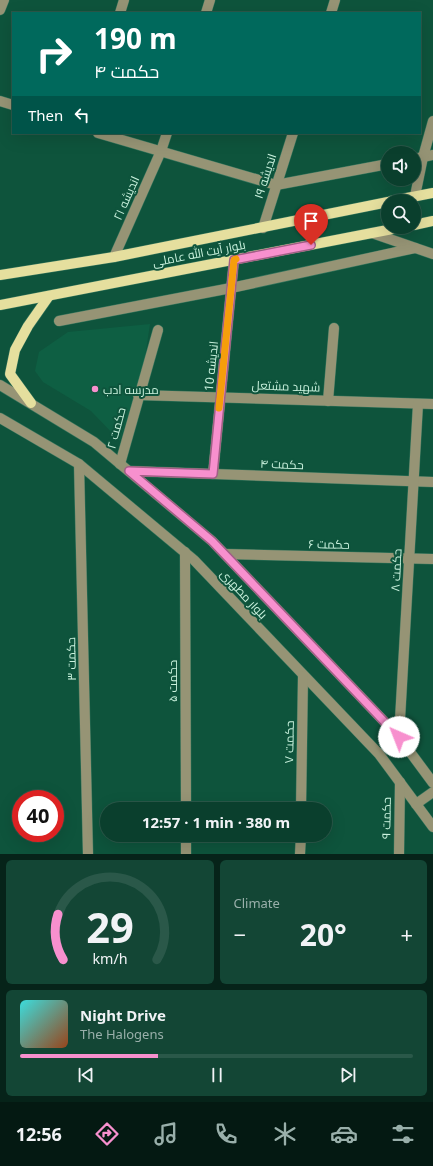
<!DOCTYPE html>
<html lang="en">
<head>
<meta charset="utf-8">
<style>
  body { margin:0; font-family:"Noto Sans",Cairo,sans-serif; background:#134635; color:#f1f3f6; height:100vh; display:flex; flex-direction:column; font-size:15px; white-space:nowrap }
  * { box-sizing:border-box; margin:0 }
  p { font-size:13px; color:#99afaa }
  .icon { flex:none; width:22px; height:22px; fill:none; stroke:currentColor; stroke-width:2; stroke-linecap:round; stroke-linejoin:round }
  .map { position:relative; height:854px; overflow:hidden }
  .panel { display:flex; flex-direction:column; gap:6px; padding:6px; background:#062319; flex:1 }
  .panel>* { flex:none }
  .banner { position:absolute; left:12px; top:12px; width:409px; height:122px; border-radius:0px; box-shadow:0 4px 16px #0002,0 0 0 1px #2a5849; background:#00695c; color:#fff; overflow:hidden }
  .tools { position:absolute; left:381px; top:146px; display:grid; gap:8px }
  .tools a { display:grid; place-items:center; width:40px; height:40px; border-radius:50%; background:#0a3f2d; box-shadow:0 4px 16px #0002,0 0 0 1px #2a5849; font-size:20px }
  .speed { position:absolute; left:12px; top:790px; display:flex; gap:8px; font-size:20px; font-weight:700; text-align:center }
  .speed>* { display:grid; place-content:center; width:52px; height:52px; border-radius:50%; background:#0a3f2d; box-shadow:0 4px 16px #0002,0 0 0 1px #2a5849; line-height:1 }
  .speed .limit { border:6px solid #d22; background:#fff; color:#111 }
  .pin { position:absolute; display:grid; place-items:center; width:34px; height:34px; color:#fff; margin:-41px -17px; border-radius:50% 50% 50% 0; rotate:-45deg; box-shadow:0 0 4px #0007 }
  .pin .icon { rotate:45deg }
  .me { position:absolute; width:44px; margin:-22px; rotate:316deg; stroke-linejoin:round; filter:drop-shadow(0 0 3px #0008) }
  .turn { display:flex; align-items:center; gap:14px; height:84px; padding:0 16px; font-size:18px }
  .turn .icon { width:52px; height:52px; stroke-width:2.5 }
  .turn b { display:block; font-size:28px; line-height:34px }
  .then { display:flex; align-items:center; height:38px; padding:0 16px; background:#0003; gap:8px; font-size:15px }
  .big { font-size:30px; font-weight:700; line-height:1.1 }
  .panel .card { flex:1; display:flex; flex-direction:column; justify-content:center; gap:6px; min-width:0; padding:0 14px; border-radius:6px; background:#134635 }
  .panel .dial { align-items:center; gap:0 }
  .dial svg { height:104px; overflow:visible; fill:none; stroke:#2a5849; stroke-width:7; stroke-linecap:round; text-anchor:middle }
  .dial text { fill:#f1f3f6; stroke:none }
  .song { display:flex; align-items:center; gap:12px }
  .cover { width:48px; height:48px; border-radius:6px; background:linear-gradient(135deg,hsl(180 70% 55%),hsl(20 70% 35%)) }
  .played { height:4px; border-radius:2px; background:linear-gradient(90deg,#f790ce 35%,#2a5849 35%) }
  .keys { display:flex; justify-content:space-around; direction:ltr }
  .heat { display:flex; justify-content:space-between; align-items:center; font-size:22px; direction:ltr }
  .panel .tiles { flex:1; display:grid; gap:6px; grid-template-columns:1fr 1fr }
  .card:last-child { grid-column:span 2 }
  .trip { position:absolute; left:100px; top:802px; width:232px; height:40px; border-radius:20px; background:#0a3f2d; box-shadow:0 4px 16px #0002,0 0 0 1px #2a5849; font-weight:700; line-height:40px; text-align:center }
  .tab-bar { display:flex; height:64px; justify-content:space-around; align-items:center; background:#041912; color:#99afaa }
  .tab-bar .icon { width:28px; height:28px }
  .tab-bar .on { color:#f790ce }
  .tab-bar b { font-size:18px; color:#f1f3f6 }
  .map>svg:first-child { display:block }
</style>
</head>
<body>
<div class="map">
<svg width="433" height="854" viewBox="0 0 433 854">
  <rect width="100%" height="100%" fill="#0e543c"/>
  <path fill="#0e5f43" d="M150,324L144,364L120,441L91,411L43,382L35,371L39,352L68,332Z"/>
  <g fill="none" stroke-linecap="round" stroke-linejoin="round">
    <g stroke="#34745c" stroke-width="11">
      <g id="minor">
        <path d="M0,10L4,0"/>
        <path d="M120,13L124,0"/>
        <path d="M206,13L210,0"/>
        <path d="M331,13L335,0"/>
        <path d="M0,101L13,105"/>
        <path d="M98,133L276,185L388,164"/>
        <path d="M414,159L433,155"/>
        <path d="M415,196L423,157L433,121"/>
        <path d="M263,228L293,133"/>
        <path d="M372,233L433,254"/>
        <path d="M114,257L161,151L167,133"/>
        <path d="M59,321L231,288L415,248"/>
        <path d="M0,385L94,442L212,541L399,737L433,783"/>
        <path d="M138,395L433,404"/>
        <path d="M328,401L334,328"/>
        <path d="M0,418L79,464L194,560L379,754L433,827"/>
        <path d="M79,464L88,854"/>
        <path d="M120,464L158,330"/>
        <path d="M129,471L433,482"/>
        <path d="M213,474L234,260"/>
        <path d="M185,552L186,809"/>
        <path d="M225,554L433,559"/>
        <path d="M399,737L418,404"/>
        <path d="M416,804L433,792"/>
        <path d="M301,809L303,676"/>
        <path d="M186,835V854"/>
        <path d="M300,854L301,835"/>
        <path d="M399,854L400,782"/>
      </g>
    </g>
    <g stroke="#34745c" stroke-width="11">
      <g id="major">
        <path d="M391,201L433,193"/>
        <path d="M414,225L433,221"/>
        <path d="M0,275L114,257L388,202"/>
        <path d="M0,305L403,227"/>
        <path d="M31,403L10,374L15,350L28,326L49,296"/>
      </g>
    </g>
    <use href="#minor" stroke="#969475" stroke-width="10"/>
    <use href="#major" stroke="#e5df9e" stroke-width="10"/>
  </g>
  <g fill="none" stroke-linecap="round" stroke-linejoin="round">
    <g stroke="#a15e86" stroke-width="10">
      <path id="route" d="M311,245L234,260L213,474L129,471L212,541L399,737"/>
    </g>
    <use href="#route" stroke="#f790ce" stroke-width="7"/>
    <path stroke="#f59e0b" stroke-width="7" d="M219,408L234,260L236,259"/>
  </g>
  <circle fill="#f790ce" stroke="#0e543c" stroke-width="1.5" cx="95" cy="389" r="4"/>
  <g text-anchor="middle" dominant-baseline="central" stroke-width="4" stroke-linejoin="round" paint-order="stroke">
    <g font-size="12" fill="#caf2de" stroke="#0e543c">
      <text transform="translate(265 176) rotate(-72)">اندیشه ۱۹</text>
      <text transform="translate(126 198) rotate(-66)">اندیشه ۲۱</text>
      <text transform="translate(199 253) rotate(-11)">بلوار آیت‌ الله عاملی</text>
      <text transform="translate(211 366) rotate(-84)">اندیشه 10</text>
      <text transform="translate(286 386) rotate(2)">شهید مشتعل</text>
      <text transform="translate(116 428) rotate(-75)">حکمت ۲</text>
      <text transform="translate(282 464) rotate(2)">حکمت ۴</text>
      <text transform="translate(329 544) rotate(1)">حکمت ۶</text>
      <text transform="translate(396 570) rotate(-87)">حکمت ۸</text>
      <text transform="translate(244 594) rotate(47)">بلوار مطهری</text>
      <text transform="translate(71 659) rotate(-91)">حکمت ۳</text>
      <text transform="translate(172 681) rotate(-90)">حکمت ۵</text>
      <text transform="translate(289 742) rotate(-89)">حکمت ۷</text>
      <text transform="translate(386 818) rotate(-89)">حکمت ۹</text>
    </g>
    <g font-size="12" fill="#caf2de" stroke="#0e543c" text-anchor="start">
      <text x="103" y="389">مدرسه ادب</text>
    </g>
  </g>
</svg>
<div class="tools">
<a><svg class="icon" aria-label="sound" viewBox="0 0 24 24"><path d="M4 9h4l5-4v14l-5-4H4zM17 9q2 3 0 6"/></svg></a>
<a><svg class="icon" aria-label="search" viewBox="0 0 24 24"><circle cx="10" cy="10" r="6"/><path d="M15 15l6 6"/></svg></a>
</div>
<div class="speed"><div class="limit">40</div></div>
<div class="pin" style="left:311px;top:245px;background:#d93025"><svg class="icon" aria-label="arrive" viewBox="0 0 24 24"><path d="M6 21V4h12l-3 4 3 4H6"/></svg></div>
<svg class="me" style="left:399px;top:737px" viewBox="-20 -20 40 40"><circle r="19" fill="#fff"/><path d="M0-13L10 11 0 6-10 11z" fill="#f790ce"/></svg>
<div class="trip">12:57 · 1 min · 380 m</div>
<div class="banner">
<div class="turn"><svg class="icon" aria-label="right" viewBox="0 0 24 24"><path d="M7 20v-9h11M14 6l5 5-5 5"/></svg><div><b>190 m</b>حکمت ۴</div></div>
<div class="then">Then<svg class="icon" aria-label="left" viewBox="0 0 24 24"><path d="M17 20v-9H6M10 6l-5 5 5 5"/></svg></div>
</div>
</div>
<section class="panel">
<div class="tiles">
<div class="card dial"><svg viewBox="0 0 100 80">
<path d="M14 69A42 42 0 1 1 86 69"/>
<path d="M14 69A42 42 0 0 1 10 34" stroke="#f790ce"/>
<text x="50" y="56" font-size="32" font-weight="700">29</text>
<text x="50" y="72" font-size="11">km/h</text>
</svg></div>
<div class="card"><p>Climate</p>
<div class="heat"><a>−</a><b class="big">20°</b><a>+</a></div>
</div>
<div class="card">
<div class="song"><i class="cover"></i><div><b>Night Drive</b><p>The Halogens</p></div></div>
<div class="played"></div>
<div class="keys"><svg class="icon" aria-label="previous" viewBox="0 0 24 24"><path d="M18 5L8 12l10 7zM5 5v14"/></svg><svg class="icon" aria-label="pause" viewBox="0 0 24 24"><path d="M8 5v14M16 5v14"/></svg><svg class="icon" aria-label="next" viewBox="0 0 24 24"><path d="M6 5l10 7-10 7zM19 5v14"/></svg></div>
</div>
</div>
</section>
<nav class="tab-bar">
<b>12:56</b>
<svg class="icon on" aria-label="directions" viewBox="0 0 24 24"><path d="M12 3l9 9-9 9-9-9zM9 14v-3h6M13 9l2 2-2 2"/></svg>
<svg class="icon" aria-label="music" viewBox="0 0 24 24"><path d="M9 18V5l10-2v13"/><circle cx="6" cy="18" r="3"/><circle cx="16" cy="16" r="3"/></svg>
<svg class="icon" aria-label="phone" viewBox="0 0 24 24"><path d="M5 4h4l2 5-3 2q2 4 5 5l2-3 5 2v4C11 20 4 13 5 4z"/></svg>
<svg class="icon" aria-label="climate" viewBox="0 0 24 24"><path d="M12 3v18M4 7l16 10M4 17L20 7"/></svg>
<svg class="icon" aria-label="car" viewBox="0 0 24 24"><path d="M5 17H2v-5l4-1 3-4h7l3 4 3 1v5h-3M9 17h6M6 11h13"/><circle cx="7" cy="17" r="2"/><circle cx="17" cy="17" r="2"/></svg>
<svg class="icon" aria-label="filters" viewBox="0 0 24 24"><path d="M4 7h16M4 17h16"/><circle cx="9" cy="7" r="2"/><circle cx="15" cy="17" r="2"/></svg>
</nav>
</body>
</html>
